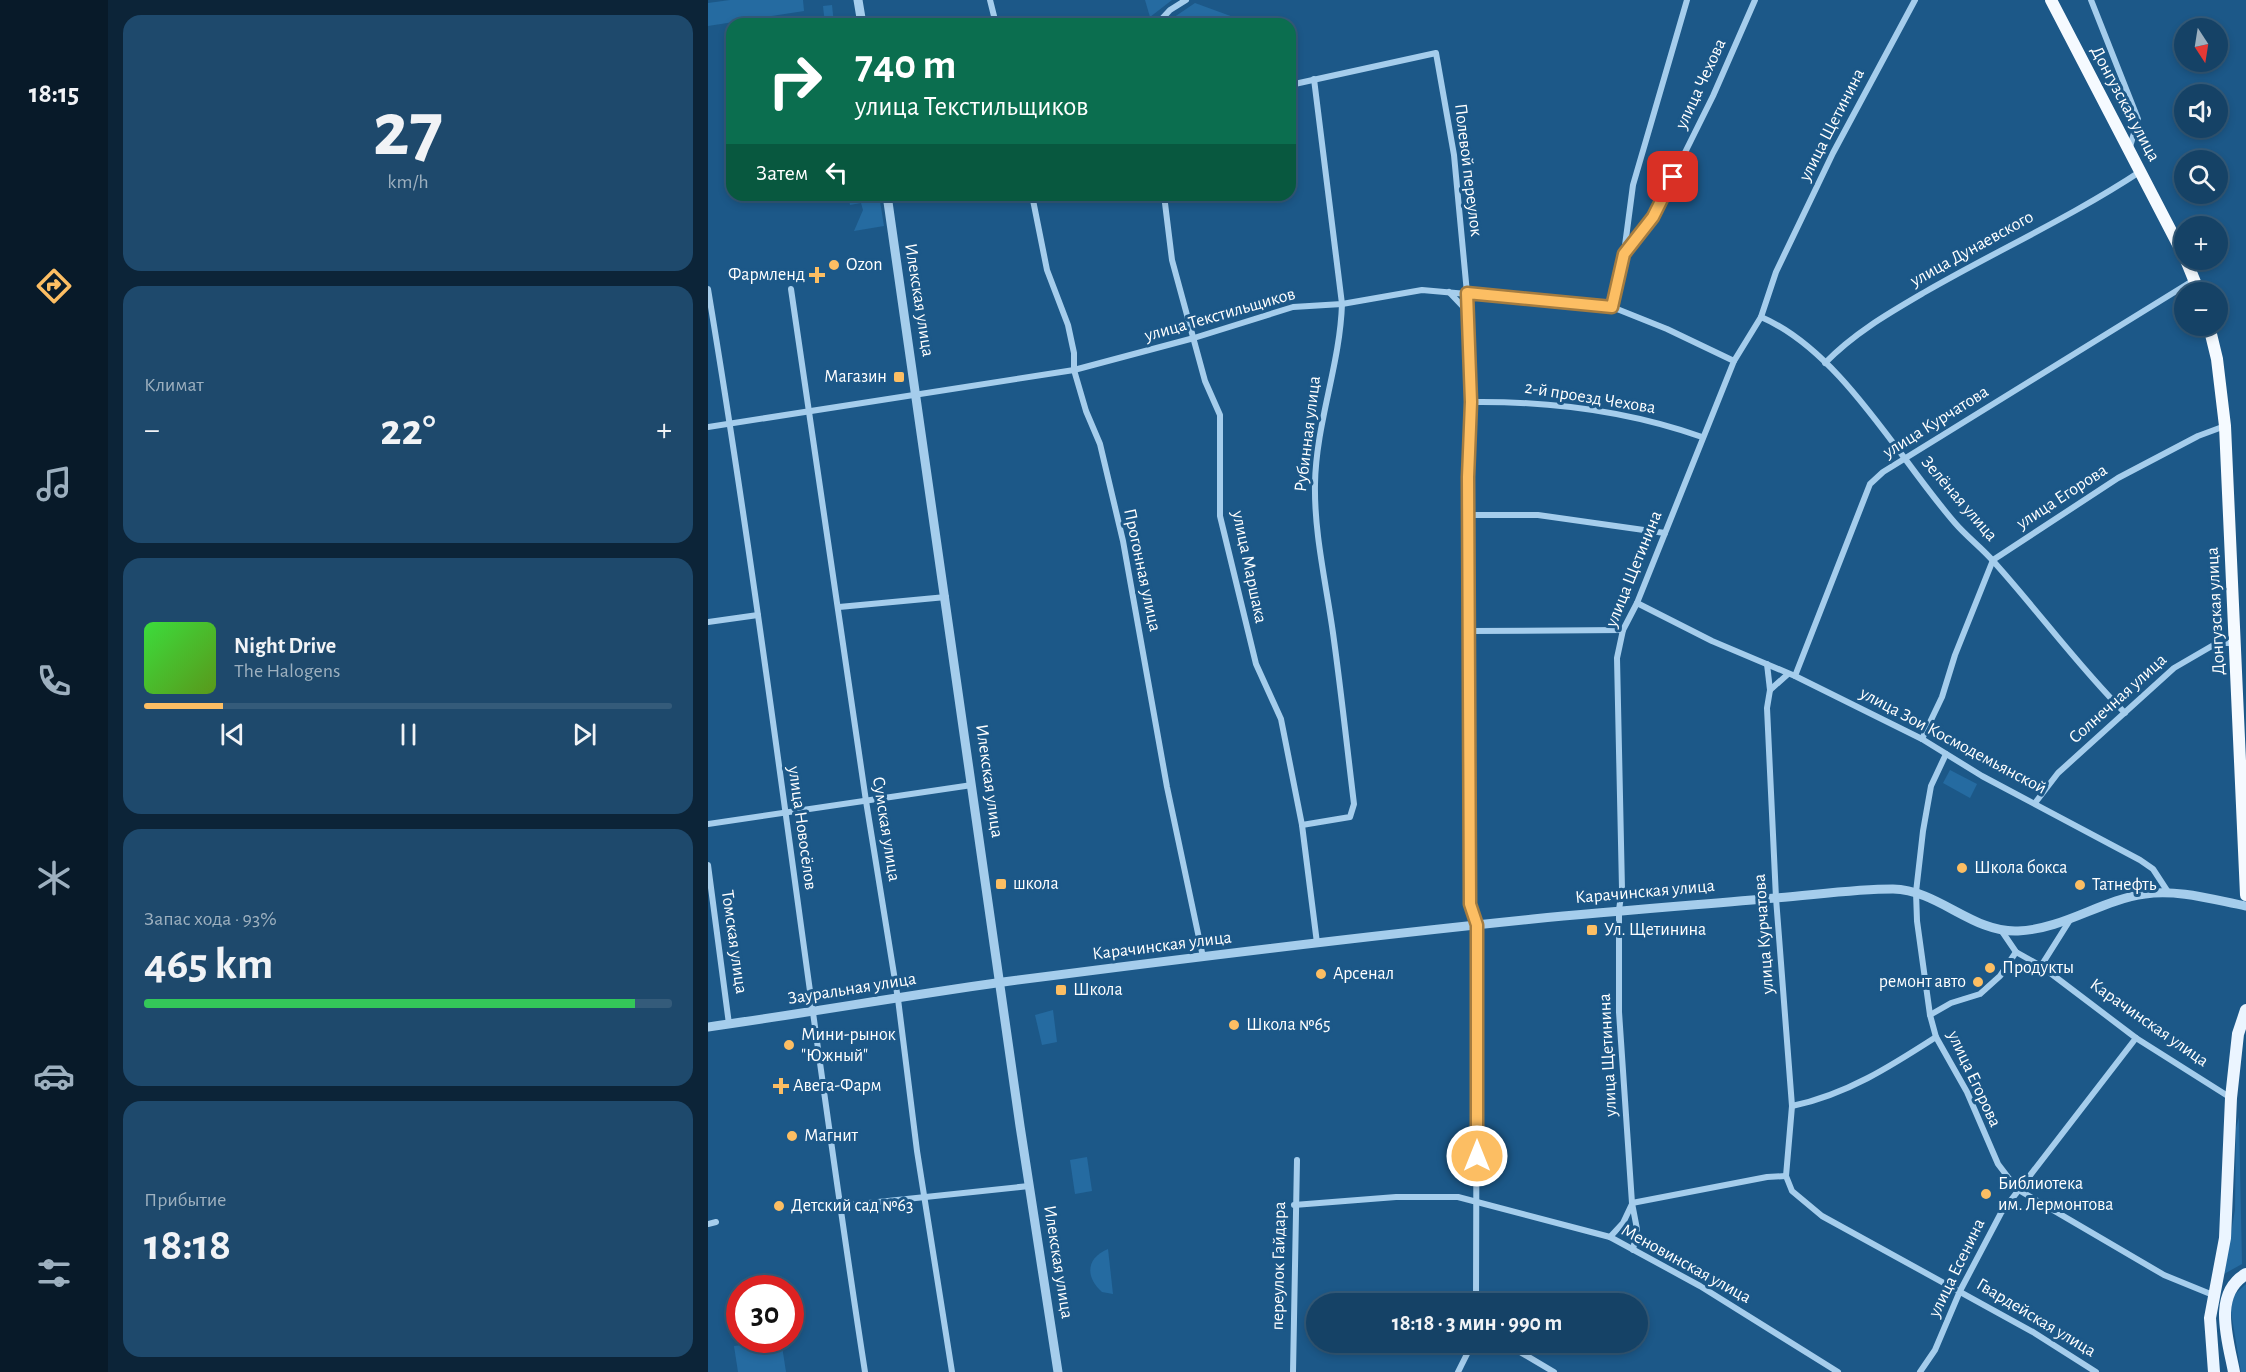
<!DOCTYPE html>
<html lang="ru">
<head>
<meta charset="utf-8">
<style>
  body { margin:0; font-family:"Alegreya Sans",sans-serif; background:#1e496c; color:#f1f3f6; height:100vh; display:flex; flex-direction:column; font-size:22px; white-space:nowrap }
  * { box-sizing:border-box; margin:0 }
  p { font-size:20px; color:#9db0bf }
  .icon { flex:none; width:33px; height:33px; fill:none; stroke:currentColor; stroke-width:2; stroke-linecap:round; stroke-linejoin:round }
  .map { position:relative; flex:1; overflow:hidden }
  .drawer { display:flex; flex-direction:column; gap:15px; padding:15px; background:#0c2438; width:600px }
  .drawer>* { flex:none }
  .hud { position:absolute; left:18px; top:18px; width:570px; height:183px; border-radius:18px; box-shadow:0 3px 9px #0003,0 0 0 2px #345b7a; background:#0b6e4f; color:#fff; overflow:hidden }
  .needle { width:39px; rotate:168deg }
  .fabs { position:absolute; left:1466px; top:18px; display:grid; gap:12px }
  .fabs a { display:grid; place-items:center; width:54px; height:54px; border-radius:50%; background:#154266; box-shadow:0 3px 9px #0003,0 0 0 2px #345b7a; font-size:30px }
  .speed { position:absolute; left:18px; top:1275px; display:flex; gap:12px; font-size:30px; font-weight:700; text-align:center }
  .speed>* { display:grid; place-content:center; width:78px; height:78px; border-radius:50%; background:#154266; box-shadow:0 3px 9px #0003,0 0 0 2px #345b7a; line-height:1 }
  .speed .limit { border:9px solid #d22; background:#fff; color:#111 }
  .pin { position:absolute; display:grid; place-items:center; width:51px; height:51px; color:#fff; margin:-26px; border-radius:12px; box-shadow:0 3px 9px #0006 }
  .me { position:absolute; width:66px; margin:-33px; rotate:0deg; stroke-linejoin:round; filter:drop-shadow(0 0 4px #0008) }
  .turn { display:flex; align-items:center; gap:21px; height:126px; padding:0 30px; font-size:27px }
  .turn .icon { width:78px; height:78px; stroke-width:2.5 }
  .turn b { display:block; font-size:42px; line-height:51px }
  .then { display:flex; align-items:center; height:57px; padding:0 30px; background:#0003; gap:12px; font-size:22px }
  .big { font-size:45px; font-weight:600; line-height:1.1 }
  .drawer .tile { flex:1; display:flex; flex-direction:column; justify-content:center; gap:9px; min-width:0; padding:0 21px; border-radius:18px; background:#1e496c }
  .drawer .dial { align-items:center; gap:0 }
  .dial b { font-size:78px; line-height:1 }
  .song { display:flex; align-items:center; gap:18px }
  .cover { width:72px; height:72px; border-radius:9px; background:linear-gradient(135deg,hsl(120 70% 55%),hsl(90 70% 35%)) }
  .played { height:6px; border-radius:3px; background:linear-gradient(90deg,#fcbe63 15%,#345b7a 15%) }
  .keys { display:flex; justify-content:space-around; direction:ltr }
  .heat { display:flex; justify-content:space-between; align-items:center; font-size:33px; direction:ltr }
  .charge { height:9px; border-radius:4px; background:linear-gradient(90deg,#34c759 93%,#345b7a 0) }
  .trip { position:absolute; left:598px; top:1293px; width:342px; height:60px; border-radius:30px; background:#154266; box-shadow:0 3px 9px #0003,0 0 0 2px #345b7a; font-weight:600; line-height:60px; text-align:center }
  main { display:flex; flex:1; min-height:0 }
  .tabs { display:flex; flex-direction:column; width:108px; justify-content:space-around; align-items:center; background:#081a29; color:#9db0bf }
  .tabs .icon { width:42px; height:42px }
  .tabs .active { color:#fcbe63 }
  .tabs b { font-size:27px; color:#f1f3f6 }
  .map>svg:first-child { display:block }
</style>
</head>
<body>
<main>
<nav class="tabs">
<b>18:15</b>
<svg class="icon active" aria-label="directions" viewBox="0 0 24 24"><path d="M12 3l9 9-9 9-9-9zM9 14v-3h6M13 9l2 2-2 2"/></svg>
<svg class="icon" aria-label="music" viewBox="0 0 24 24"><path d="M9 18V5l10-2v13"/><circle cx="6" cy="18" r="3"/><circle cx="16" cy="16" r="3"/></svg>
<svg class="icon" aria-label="phone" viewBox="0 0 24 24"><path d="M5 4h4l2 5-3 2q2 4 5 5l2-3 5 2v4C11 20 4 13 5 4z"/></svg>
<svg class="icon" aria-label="climate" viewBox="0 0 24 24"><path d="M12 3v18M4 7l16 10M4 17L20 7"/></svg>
<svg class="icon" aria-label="car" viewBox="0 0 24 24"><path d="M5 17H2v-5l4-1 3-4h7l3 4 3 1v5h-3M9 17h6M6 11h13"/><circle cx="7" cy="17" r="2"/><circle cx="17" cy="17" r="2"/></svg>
<svg class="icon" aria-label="filters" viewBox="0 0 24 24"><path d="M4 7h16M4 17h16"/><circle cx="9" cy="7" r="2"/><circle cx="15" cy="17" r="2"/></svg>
</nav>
<section class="drawer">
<div class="tile dial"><b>27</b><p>km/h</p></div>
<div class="tile"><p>Климат</p>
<div class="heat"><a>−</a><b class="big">22°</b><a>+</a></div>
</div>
<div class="tile">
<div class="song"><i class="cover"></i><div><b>Night Drive</b><p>The Halogens</p></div></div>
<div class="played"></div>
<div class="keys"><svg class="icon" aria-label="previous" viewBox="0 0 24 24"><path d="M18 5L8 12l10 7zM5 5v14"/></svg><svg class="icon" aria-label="pause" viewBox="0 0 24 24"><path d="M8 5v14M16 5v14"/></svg><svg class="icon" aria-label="next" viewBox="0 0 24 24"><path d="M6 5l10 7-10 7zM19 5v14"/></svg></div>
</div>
<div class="tile"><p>Запас хода · 93%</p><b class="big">465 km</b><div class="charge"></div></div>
<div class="tile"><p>Прибытие</p><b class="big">18:18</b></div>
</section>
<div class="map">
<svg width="1538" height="1372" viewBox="0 0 1538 1372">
  <rect width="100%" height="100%" fill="#1c5888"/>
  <g fill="#256ba1">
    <path d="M22,0H95L96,11L0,26V3Z"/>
    <path d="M437,0H464L442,17Z"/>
    <path d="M487,3L528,18H529L525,24H456Z"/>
    <path d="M124,5L126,24H117L115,6Z"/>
    <path d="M140,195H171L176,226L146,231L155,210L153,203L142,205Z"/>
    <path d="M1242,770L1269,784L1262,798L1235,783Z"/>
    <path d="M345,1010L349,1042L334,1045L327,1015Z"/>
    <path d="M1531,1117L1534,1264L1516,1274L1527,1210L1528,1128Z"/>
    <path d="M379,1157L384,1191L367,1194L362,1160Z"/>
    <path d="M400,1249L405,1294L394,1292C377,1277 378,1258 400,1249Z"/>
    <path d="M1538,1284V1372H1533L1523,1312L1524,1297Z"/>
    <path d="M73,1340L78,1372H30L26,1346Z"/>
  </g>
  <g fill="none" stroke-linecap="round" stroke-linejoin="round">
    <g stroke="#a5cdec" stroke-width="6">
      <path d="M282,0L288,24"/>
      <path d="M1383,0L1430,119L1422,147"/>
      <path d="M449,24L462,10L478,0"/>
      <path d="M582,85L728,53L746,155L759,293L763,402L760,477L762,904L769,925L768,1304"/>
      <path d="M324,195L339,270L360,325L366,353V370L378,411L392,444L415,541L459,787L495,957"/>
      <path d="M456,195L464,260L497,381L512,415V516L548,664L573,719L594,825L609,943"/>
      <path d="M916,253L925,185L979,0"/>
      <path d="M0,289C60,649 101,1012 157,1372"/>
      <path d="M83,289L158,801L190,999L209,1151L244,1372"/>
      <path d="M741,292L760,312"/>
      <path d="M904,307L916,254L945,217L1005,96L1047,0"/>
      <path d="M1053,317C1133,351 1191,459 1247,523C1259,537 1274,548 1286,562C1331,612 1370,666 1417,713"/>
      <path d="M1117,363C1146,333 1181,313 1217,292C1288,251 1365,216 1433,171"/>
      <path d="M763,402C841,401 920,411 994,437"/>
      <path d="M0,427L366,370L486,338L585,307L634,304L714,290L904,307L959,329L1026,361"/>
      <path d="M762,515H830L957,533"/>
      <path d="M929,603L1004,641L1087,676L1214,739L1274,776L1432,860L1445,869L1460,892"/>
      <path d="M131,607L238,597"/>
      <path d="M0,622L50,615"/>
      <path d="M763,631L915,630"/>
      <path d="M1059,664L1062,690"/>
      <path d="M1080,674L1062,690L1059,708L1068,898L1084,1106L1078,1176L1084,1191L1114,1216L1325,1332L1388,1372"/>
      <path d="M1087,676L1162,484L1175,472L1486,280"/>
      <path d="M1214,739L1234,697L1247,655L1285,560L1410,478L1490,436L1517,426"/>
      <path d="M1238,754L1223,786L1215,831L1208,892L1209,921L1222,1015L1228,1037L1259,1092L1290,1164L1309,1189L1456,1275L1505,1295"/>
      <path d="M1327,803L1350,773L1466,668L1509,643H1528"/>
      <path d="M0,824L264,785"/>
      <path d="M594,825L642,817L646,804C639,747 633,690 625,633C618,583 606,533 607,484C608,423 632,365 634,304L606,79"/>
      <path d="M0,865L21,1024"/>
      <path d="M1293,930L1308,952L1333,966L1428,1038L1523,1098"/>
      <path d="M1333,966L1362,920"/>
      <path d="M1222,1015L1243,1003L1272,994L1292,976L1308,952"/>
      <path d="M1084,1106C1138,1095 1183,1066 1228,1037"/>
      <path d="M924,1203L1059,1177L1078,1176"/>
      <path d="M586,1205L688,1197H750L902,1237L992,1286L1130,1372"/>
      <path d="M132,1206L321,1186"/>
      <path d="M0,1224L8,1222"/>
      <path d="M902,1237L915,1223L924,1204"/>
      <path d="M925,1250L929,1229L924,1203L911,1012V910L914,889L909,658L915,630L929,603L1026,361L1053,317L1068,272L1125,153L1207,0"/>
      <path d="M795,1342L846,1372"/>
      <path d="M585,1372L589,1160"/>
      <path d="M750,1372L765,1342"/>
      <path d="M1212,1372L1227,1350L1252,1291L1293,1213L1428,1038"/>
    </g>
    <g stroke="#a5cdec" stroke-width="9">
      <path d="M150,0L154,24"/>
      <path d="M179,195L312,1126L350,1372"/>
      <path d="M0,1027C98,1013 196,996 295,982C471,959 648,937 825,919C906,911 987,905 1068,898C1106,895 1146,889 1185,889C1231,890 1264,933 1310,931C1356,929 1393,900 1437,894C1470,889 1506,900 1538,906"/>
    </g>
    <g stroke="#ebf5ff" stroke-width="12">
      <path d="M1506,1372L1502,1318L1517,1238L1523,1098L1530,1034L1538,1010"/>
      <path d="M1526,1372C1520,1340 1504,1294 1538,1274"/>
    </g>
    <g stroke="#f5faff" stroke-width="12">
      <path d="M1343,0L1476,256"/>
      <path d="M1478,260L1491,292"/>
      <path d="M1501,326L1509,359L1517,426L1538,895"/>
    </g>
  </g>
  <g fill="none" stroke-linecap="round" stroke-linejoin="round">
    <g stroke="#a47c40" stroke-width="15">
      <path id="route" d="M769,1156V925L762,904L760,477L763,402L759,293L904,307L916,254L945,217L965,177"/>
    </g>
    <use href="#route" stroke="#fcbe63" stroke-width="10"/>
  </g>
  <g fill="#fcbe63" stroke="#1c5888" stroke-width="2">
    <circle cx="126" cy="265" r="6"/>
    <path d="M106 266h6v6h6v6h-6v6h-6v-6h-6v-6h6z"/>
    <rect x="185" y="371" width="12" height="12" rx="3"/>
    <circle cx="1254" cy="868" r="6"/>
    <rect x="287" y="878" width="12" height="12" rx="3"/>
    <circle cx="1372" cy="885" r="6"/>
    <rect x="878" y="924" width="12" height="12" rx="3"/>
    <circle cx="1282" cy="968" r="6"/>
    <circle cx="613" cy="974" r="6"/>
    <circle cx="1270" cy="982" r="6"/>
    <rect x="347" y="984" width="12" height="12" rx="3"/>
    <circle cx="526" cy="1025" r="6"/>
    <circle cx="81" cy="1045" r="6"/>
    <path d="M70 1077h6v6h6v6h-6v6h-6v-6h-6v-6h6z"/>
    <circle cx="84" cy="1136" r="6"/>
    <circle cx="1278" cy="1194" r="6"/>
    <circle cx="71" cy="1206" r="6"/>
  </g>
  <g text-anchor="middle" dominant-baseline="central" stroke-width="6" stroke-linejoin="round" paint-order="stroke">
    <g font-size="18" fill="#fff" stroke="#1c5888">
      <text transform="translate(993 84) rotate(-65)">улица Чехова</text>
      <text transform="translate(1417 104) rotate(62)">Донгузская улица</text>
      <text transform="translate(1124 125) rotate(-63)">улица Щетинина</text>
      <text transform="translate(760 170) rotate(83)">Полевой переулок</text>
      <text transform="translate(1264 249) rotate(-29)">улица Дунаевского</text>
      <text transform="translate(211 300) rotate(81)">Илекская улица</text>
      <text transform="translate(512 315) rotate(-16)">улица Текстильщиков</text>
      <text transform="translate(882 398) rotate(9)">2-й проезд Чехова</text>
      <text transform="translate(1228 422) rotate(-32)">улица Курчатова</text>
      <text transform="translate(600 434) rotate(-83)">Рубинная улица</text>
      <text transform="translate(1354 497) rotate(-33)">улица Егорова</text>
      <text transform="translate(1251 499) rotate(49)">Зелёная улица</text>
      <text transform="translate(541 567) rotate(78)">улица Маршака</text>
      <text transform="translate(926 569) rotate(-68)">улица Щетинина</text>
      <text transform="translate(434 570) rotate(78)">Прогонная улица</text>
      <text transform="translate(1508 611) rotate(-93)">Донгузская улица</text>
      <text transform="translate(1410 699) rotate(-42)">Солнечная улица</text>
      <text transform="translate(1245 741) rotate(28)">улица Зои Космодемьянской</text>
      <text transform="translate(281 781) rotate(82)">Илекская улица</text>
      <text transform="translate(94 828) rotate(82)">улица Новосёлов</text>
      <text transform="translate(178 829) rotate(81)">Сумская улица</text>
      <text transform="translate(937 892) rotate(-5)">Карачинская улица</text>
      <text transform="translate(1056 934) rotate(-94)">улица Курчатова</text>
      <text transform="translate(26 942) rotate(82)">Томская улица</text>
      <text transform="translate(454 946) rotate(-7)">Карачинская улица</text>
      <text transform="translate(144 989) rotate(-9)">Зауральная улица</text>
      <text transform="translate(1441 1023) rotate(35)">Карачинская улица</text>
      <text transform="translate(900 1055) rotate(-93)">улица Щетинина</text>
      <text transform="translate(1266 1079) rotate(65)">улица Егорова</text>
      <text transform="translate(350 1262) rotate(81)">Илекская улица</text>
      <text transform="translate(978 1264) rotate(29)">Меновинская улица</text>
      <text transform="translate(571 1266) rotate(-89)">переулок Гайдара</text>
      <text transform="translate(1249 1268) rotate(-64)">улица Есенина</text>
      <text transform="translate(1328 1318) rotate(31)">Гвардейская улица</text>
    </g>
    <g font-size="18" fill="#fff" stroke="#1c5888" text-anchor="start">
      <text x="138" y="265">Ozon</text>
      <text x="97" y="275" text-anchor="end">Фармленд</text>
      <text x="179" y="377" text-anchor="end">Магазин</text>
      <text x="1266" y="868">Школа бокса</text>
      <text x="305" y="884">школа</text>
      <text x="1384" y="885">Татнефть</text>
      <text x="896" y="930">Ул. Щетинина</text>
      <text x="1294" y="968">Продукты</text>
      <text x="625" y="974">Арсенал</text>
      <text x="1258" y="982" text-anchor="end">ремонт авто</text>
      <text x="365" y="990">Школа</text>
      <text x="538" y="1025">Школа №65</text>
      <text x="93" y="1035">Мини-рынок<tspan x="93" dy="21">"Южный"</tspan></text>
      <text x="85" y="1086">Авега-Фарм</text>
      <text x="96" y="1136">Магнит</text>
      <text x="1290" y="1184">Библиотека<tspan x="1290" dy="21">им. Лермонтова</tspan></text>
      <text x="83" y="1206">Детский сад №63</text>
    </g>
  </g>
</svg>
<div class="fabs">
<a><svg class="needle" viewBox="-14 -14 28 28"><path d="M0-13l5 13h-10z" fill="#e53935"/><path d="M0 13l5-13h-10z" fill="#9db0bf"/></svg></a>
<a><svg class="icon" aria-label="sound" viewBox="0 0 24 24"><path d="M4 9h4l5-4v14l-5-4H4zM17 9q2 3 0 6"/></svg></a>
<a><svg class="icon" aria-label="search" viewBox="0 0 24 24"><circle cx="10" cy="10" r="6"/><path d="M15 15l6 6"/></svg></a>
<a>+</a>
<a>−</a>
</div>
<div class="speed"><div class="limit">30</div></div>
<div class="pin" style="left:965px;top:177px;background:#d93025"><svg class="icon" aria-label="arrive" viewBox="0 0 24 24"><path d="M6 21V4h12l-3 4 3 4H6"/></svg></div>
<svg class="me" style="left:769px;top:1156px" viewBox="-20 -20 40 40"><circle r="17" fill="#fcbe63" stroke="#fff" stroke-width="3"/><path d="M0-11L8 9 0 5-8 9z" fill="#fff"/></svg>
<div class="trip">18:18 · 3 мин · 990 m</div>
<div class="hud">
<div class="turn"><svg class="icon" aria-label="right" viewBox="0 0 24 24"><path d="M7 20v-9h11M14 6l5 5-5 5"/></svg><div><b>740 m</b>улица Текстильщиков</div></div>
<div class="then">Затем<svg class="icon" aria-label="left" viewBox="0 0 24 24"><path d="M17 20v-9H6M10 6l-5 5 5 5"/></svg></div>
</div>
</div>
</main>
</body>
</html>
